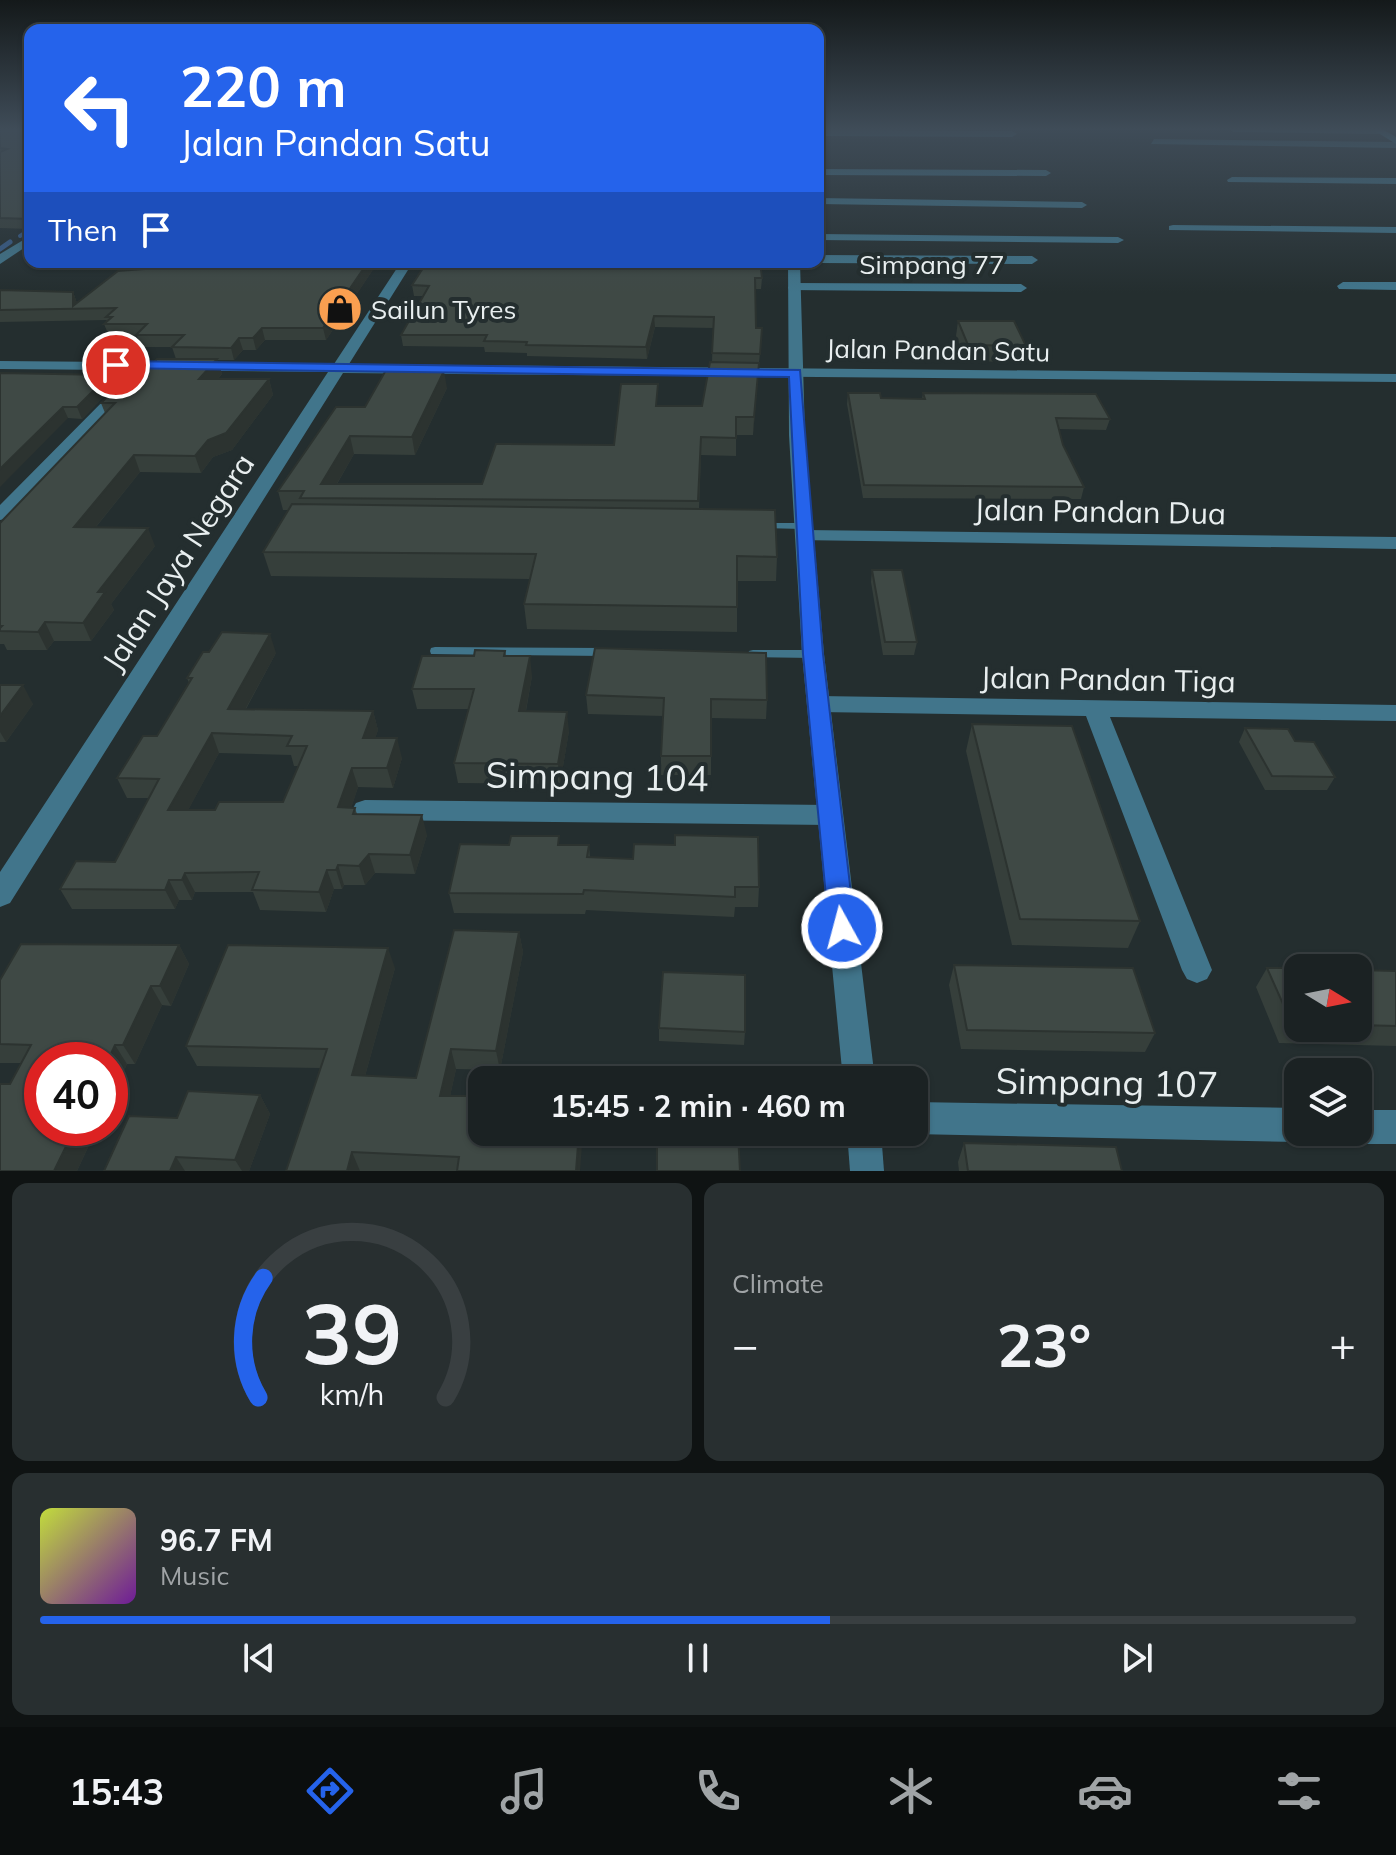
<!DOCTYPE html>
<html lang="en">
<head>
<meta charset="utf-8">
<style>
  body { margin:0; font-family:Mulish,sans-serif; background:#282f30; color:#f1f3f6; height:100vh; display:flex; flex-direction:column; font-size:30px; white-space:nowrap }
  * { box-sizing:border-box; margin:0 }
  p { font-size:26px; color:#a0a4a6 }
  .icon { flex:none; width:44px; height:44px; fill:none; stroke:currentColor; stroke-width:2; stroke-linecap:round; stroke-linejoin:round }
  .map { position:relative; height:1171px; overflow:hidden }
  .side { display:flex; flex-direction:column; gap:12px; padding:12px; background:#0f1313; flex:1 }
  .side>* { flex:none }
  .banner { position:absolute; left:24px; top:24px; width:800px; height:244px; border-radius:16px; box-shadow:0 2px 6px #0004,0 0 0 2px #393f41; background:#2563eb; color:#fff; overflow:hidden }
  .needle { width:52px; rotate:100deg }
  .tools { position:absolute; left:1284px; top:954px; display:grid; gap:16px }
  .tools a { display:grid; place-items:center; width:88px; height:88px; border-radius:16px; background:#1b2223; box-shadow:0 2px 6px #0004,0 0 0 2px #393f41; font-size:40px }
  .speed { position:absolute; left:24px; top:1042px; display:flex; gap:16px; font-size:40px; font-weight:700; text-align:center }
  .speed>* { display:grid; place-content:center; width:104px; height:104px; border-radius:50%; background:#1b2223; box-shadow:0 2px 6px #0004,0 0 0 2px #393f41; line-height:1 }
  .speed .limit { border:12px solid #d22; background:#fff; color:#111 }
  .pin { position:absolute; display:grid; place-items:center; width:68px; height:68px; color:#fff; margin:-34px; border:4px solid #fff; border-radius:50%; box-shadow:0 2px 8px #0007 }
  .me { position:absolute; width:88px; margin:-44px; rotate:353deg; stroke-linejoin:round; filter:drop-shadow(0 0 6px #0008) }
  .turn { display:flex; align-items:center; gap:28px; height:168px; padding:0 24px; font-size:36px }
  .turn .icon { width:104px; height:104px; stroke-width:2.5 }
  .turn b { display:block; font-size:56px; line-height:68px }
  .then { display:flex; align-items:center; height:76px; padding:0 24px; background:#0003; gap:16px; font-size:30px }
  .big { font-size:60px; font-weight:700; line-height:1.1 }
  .side .widget { flex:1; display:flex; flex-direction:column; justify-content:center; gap:12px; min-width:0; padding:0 28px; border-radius:16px; background:#282f30 }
  .side .dial { align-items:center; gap:0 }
  .dial svg { height:208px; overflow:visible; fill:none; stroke:#393f41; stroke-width:7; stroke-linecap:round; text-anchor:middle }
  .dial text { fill:#f1f3f6; stroke:none }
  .song { display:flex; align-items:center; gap:24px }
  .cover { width:96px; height:96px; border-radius:12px; background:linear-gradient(135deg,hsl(70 70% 55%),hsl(280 70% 35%)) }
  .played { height:8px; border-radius:4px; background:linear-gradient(90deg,#2563eb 60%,#393f41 60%) }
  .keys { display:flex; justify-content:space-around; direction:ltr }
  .heat { display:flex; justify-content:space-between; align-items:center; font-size:44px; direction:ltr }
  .side .tiles { flex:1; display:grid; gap:12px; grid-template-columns:1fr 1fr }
  .widget:last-child { grid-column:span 2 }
  .trip { position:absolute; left:468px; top:1066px; width:460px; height:80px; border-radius:16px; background:#1b2223; box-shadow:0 2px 6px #0004,0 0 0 2px #393f41; font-weight:700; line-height:80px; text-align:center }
  .tab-bar { display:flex; height:128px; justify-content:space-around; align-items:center; background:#0b0e0e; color:#a0a4a6 }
  .tab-bar .icon { width:56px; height:56px }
  .tab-bar .selected { color:#2563eb }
  .tab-bar b { font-size:36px; color:#f1f3f6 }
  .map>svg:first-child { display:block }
</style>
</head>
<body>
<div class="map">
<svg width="1396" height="1171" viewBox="0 0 1396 1171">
  <rect width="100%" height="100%" fill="#242e2f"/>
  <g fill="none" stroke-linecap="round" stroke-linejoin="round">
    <path stroke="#375c89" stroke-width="4" d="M20,236L28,231"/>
    <path stroke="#375c89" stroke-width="5" d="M0,249L10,242"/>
    <g fill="#41758b" fill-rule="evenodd">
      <path d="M765,523H803L808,526L803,529L762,528L760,526Z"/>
      <path d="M435,647L605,648L610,652L605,656L431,654L430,651L431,648Z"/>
      <path d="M753,650H813L818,654L813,658L749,657L748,654L749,651Z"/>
    </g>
    <g fill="#41758b" fill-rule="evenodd">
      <path d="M1229,129H1381L1383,131L1379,134L1233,132Z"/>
      <path d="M818,130L1012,131L1017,134L1012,137L818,136Z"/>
      <path d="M1154,139L1396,142V148L1151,144Z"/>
      <path d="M818,169L1046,170L1051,173L1046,176L818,175Z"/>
      <path d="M1232,177L1396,178V184L1228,182L1227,180Z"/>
      <path d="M818,198L1082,202L1087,205L1082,208L818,204Z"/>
      <path d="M1173,225L1396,227V233L1169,230V226Z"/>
      <path d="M818,234L1118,237L1124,240L1118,243L818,240Z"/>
      <path d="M30,236V244L0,264V254Z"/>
      <path d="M818,255L1032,256L1038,260L1032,264L818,263L816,262Z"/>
      <path d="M401,262H413L349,364L1396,374V382L343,373L10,903L0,907V872L328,372L0,369V361L334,364Z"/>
      <path d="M1343,282H1396V290L1339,289L1337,286Z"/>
      <path d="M794,283L1021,284L1027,288L1021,292L789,290L788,287Z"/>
      <path d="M123,384L131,389L128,392L6,519L0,520V505L118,386Z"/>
      <path d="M804,530L1396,537V549L797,540L795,536Z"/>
      <path d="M819,696L1396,705V721L1110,717L1212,970L1207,979L1197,983L1187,979L1182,970L1086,716L819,712L811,710L808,704L811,698Z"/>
      <path d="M365,800L829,805L838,808L842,815L838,822L829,825L365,820L356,817L352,810L356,803Z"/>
      <path d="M914,1102L1298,1108V1132H1312L1310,1137L1298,1142L914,1134L908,1132H914Z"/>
      <path d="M1358,1110H1396V1144H1358L1346,1139L1343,1132H1358Z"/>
    </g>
    <g fill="#41758b" fill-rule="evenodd">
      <path d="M788,262H800L805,435L824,654L875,1080H843L802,654L789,435Z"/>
      <path d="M847,1132H881L884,1171H850Z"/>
    </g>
    <path fill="#459ec0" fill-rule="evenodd" d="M1372,129H1382L1396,137V144Z"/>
  </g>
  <g fill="#363f3b" fill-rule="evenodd">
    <path d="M0,129H30V229L0,228Z"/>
    <path d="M153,262H378L326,340H265L256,350H243L234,360H217L222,374L218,379H269L273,395L232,450L213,457L201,473L140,472L96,527L155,546L111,604L114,610L91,641H54L47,650H7L4,644H0V523L105,413L101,403L145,371L176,359L172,347H140L137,336H109L104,324L107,320L0,322V290L73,292L77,303L144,269Z"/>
    <path d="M762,278L761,289H755L756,328H762L753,435H736V456L701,455L699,509L777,557L776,581H737V632L527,629L524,604L530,579L271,576L263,552L289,510H283L278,491L365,407L447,388L415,455L354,454L337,484H482L614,445L658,406H702L712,362L713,328L655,327L647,359L527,356V353L485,352L484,347L403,346L401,335L423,296H414L412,285Z"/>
    <path d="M958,321L1026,346L1023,362L965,361L956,336Z"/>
    <path d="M0,373L109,375L113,387L82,419L68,418Z"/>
    <path d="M848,393L881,398L922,399L923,393L1110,419L1106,430L1059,429L1063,445L1084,487L1081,499L863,498L847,404Z"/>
    <path d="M872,570L917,642L914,655H883L871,582Z"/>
    <path d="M505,651L506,656L532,676L526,711L569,731L560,784L458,783L454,763L469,709H417L412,689L474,656Z"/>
    <path d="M276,653L246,709L373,711L378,730L375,738L402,758L393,788L358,787L351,808H355L357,814L427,835L415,874L375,873L365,885H344L342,889H334L326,912L260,910L253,892H195L192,900H179L175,909H72L60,889L115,862L149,798H127L117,778L157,736L189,683L187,678ZM219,753L291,755L294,766H298L283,802L215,810H188Z"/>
    <path d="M0,685L33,704L6,742H0Z"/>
    <path d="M586,695L767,700L766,719L711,718V775H661V756L663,716L588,714Z"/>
    <path d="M972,724L1140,921L1128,948L1012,945L966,751Z"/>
    <path d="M1245,728L1295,741L1335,777L1327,790H1265L1239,742Z"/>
    <path d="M509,845H589L590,857L759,887L758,907H735L734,917L586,910L585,914L454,913L449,893Z"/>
    <path d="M519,932L523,952L500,1070L456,1069L450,1096L580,1171H286L320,1068L197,1066L186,1046L395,968L365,1076L416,1078Z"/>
    <path d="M179,945L189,964L171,1006L162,1005L135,1064H127L110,1101V1060L97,1128L77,1171H0L10,1084L21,1063H0V980Z"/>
    <path d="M954,965L1155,1033L1145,1052L961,1049L949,985Z"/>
    <path d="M1267,968H1298V1028H1358V970L1396,971V1046L1279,1043L1256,987Z"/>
    <path d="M659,1028L745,1032L744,1045L659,1041Z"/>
    <path d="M260,1095L270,1114L249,1171H104Z"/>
    <path d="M964,1143L1122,1171H959L958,1162Z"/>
  </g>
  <g fill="#2c3330">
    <path d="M368,262H378L326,340L323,328Z"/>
    <path d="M73,292L77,303L73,306Z"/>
    <path d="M654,316L655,327L647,359L646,347Z"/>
    <path d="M262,328L265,340L256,350L253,338Z"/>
    <path d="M239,338L243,350L234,360L231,348Z"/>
    <path d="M217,359L222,374L204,395L199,379Z"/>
    <path d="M759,363L758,380L753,435L754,417Z"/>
    <path d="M444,371L447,388L415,455L412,437Z"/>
    <path d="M109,375L113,387L82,419L77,407Z"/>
    <path d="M269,379L273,395L232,450L213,457L201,473L195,456L208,440Z"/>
    <path d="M63,407L68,418L0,487V469Z"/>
    <path d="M350,436L354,454L328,499L321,484Z"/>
    <path d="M134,455L140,472L82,544L74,527Z"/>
    <path d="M148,528L155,546L111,604L114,610L91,641L83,623L98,592Z"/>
    <path d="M45,622L54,641L47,650L38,632Z"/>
    <path d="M270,634L276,653L235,728L228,709Z"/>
    <path d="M530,656L532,676L522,731L519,711Z"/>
    <path d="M23,685L33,704L6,742L0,732V716Z"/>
    <path d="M373,711L378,730L369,758L363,738Z"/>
    <path d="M567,712L569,731L560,784L558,764Z"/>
    <path d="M212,733L219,753L178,829L168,810Z"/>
    <path d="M397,738L402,758L393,788L387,768Z"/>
    <path d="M352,768L358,787L345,827L338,807Z"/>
    <path d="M422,815L427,835L415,874L410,855Z"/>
    <path d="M369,854L375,873L365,885L359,866Z"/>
    <path d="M338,865L344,885L342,889L336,870Z"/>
    <path d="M327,870L334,889L326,912L319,892Z"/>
    <path d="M185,873L195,892L192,900L182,880Z"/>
    <path d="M169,880L179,900L175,909L165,890Z"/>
    <path d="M519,932L523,952L500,1070L496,1051Z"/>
    <path d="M179,945L189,964L171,1006L160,986Z"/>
    <path d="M388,948L395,968L360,1094L352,1075Z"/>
    <path d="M151,986L162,1005L135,1064L123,1045Z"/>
    <path d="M115,1045L127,1064L110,1101V1060H108Z"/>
    <path d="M451,1049L456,1069L446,1115L440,1096Z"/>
    <path d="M260,1095L270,1114L249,1171H242L235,1160Z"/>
    <path d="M75,1128H97L77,1171H54Z"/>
    <path d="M579,1132H583L580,1171H576Z"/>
    <path d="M352,1152L360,1171H347Z"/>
    <path d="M176,1157L185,1171H170Z"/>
  </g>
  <g fill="#3f4945" stroke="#2c3330" stroke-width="2" fill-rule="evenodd">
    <path d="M0,129H30V219L0,218V152L7,149L0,148Z"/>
    <path d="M153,262H368L323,328H262L253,338H239L231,348L172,347L184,335H136L147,324H104L112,317H106L116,308L0,310V290L73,292V306L118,271L144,269Z"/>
    <path d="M427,262H760L762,278H755L756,328H762L760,354L712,353L714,317L654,316L646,347L526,345L527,342L484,341L487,335H401L429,286L412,285Z"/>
    <path d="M958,321H1014L1026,346L968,345Z"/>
    <path d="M157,359H217L199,379H269L226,433L208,440L195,456L134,455L74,527L148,528L98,592H105L83,623L45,622L38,632L0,631V628L2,626H0V523L115,403H101L133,371H145Z"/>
    <path d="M710,362L759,363L754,417H736V438L701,437L698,501L300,498L304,491H278L336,407H365L386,370L444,371L412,437L350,436L321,484H482L496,444L614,445L621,384H658L656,406H702Z"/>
    <path d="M0,373L109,375L77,407H63L0,469Z"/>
    <path d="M848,393H880L881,398L925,399L923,393L1096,394L1110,419L1056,418L1063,445L1084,487L864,485Z"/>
    <path d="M292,504L775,510L777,557L737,556V607L524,604L536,554L263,552Z"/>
    <path d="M872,570H902L917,642H885Z"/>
    <path d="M222,632L270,634L228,709L373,711L363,738H397L387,768H352L338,807L355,808L353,814L422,815L410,855L369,854L359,866L338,865L336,870H327L319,892L252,890L259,872L185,873L182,880H169L165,890L60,889L76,861L115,862L159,779L117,778L143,736H157L192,678H187L203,652H209ZM212,733L292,736L287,746H307L283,802H219L215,810H168Z"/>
    <path d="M595,648L766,653L767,700L711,699V756H661L664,698L586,695Z"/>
    <path d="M475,650L505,651L504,656H530L519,711L567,712L558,764L454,763L474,689H412L422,656H474Z"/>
    <path d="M0,685H23L0,716Z"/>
    <path d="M972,724L1072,726L1140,921L1020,919Z"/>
    <path d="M1245,728L1288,729L1295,741L1314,742L1335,777L1272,776Z"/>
    <path d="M675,835L758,837L759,887H735V897L584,890L583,894L449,893L460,844L509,845L511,836H559L558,845H589L587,857L633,859L634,844L675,845Z"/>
    <path d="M454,930L519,932L496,1051L451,1049L440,1096H482V1132H579L576,1171H457L459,1157L352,1152L347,1171H286L327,1049L186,1046L228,945L388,948L352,1075L416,1078Z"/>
    <path d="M21,944L179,945L160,986H151L123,1045H115L108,1060H42V1128H75L54,1171H0V1084H10L31,1045L0,1044V980Z"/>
    <path d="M954,965L1133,968L1155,1033L967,1030Z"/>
    <path d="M1267,968H1298V1024H1292Z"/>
    <path d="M1358,970L1396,971V1026L1358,1025Z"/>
    <path d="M663,972L745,975V1032L659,1028Z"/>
    <path d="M188,1091L260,1095L235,1160L176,1157L170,1171H104L129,1116L177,1118Z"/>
    <path d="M657,1132H738L740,1171H657Z"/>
    <path d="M964,1143L1116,1147L1122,1171H968Z"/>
  </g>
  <linearGradient id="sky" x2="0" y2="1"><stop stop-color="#14191a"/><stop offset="0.44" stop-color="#3f4c58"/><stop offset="1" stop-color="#3f4c58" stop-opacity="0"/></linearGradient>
  <rect width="1396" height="293" fill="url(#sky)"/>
  <path fill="#2563eb" stroke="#184099" stroke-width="2" d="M116,361L800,370L823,654L855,928L851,936L842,939L833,936L829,928L803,654L789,377L112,368V363Z"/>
  <defs>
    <g id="shop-disc" transform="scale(2.3)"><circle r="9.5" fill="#fa9f50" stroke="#242e2f"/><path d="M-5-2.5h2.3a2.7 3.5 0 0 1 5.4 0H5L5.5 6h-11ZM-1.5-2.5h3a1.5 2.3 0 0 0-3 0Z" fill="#111"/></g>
  </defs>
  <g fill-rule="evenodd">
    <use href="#shop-disc" x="340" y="309"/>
  </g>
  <g text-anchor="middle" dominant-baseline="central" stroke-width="8" stroke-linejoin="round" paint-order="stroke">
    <g font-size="26" fill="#e8eeef" stroke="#242e2f">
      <text x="932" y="264">Simpang 77</text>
      <text transform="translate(938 350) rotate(1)">Jalan Pandan Satu</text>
    </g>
    <g font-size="26" fill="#e8eeef" stroke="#242e2f" text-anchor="start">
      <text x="371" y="309">Sailun Tyres</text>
    </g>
    <g font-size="30" fill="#e8eeef" stroke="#242e2f">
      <text transform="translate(1100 511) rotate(1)">Jalan Pandan Dua</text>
      <text transform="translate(178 562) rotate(-57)">Jalan Jaya Negara</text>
      <text transform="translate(1108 679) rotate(1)">Jalan Pandan Tiga</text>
    </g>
    <g font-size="36" fill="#e8eeef" stroke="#242e2f">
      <text transform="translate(597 776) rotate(1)">Simpang 104</text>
      <text transform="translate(1107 1082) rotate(1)">Simpang 107</text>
    </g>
  </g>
</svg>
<div class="tools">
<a><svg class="needle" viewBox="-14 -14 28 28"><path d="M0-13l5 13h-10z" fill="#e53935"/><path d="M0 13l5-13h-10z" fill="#a0a4a6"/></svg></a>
<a><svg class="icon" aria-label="layers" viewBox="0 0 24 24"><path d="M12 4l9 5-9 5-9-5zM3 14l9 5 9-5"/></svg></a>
</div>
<div class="speed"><div class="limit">40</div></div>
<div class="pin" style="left:116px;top:365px;background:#d93025"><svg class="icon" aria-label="arrive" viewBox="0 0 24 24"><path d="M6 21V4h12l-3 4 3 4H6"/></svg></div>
<svg class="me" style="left:842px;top:928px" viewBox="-20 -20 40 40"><circle r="17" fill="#2563eb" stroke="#fff" stroke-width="3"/><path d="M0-11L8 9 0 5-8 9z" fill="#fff"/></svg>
<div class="trip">15:45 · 2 min · 460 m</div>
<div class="banner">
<div class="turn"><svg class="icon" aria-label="left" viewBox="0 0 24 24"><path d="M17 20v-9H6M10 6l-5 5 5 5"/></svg><div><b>220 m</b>Jalan Pandan Satu</div></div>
<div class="then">Then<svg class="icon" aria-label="arrive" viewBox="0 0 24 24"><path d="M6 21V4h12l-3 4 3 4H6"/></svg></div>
</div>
</div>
<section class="side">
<div class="tiles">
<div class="widget dial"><svg viewBox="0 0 100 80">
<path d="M14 69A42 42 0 1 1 86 69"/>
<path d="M14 69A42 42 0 0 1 16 23" stroke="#2563eb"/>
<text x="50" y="56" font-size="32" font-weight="700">39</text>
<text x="50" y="72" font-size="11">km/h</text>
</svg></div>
<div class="widget"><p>Climate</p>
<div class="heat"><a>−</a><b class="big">23°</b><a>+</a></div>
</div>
<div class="widget">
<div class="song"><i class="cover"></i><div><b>96.7 FM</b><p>Music</p></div></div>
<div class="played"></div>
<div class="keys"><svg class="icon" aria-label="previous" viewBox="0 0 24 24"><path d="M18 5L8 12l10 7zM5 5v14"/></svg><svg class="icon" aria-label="pause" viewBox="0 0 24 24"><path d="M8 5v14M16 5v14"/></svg><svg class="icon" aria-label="next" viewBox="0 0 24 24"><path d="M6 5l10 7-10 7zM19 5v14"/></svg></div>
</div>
</div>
</section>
<nav class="tab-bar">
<b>15:43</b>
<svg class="icon selected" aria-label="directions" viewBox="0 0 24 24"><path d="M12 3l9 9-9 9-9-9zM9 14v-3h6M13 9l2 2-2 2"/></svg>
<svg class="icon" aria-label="music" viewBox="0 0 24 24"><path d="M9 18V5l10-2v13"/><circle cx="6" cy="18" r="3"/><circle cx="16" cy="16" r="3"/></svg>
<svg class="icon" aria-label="phone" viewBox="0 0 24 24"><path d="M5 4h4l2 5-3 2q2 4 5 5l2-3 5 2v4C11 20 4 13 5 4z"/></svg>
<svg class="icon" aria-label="climate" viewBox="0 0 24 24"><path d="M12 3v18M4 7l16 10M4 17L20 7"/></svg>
<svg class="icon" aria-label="car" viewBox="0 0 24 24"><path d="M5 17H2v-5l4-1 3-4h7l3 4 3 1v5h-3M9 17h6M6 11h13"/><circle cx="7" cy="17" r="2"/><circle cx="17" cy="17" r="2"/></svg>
<svg class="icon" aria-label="filters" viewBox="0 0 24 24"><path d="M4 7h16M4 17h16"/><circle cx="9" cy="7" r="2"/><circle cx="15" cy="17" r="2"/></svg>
</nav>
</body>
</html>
